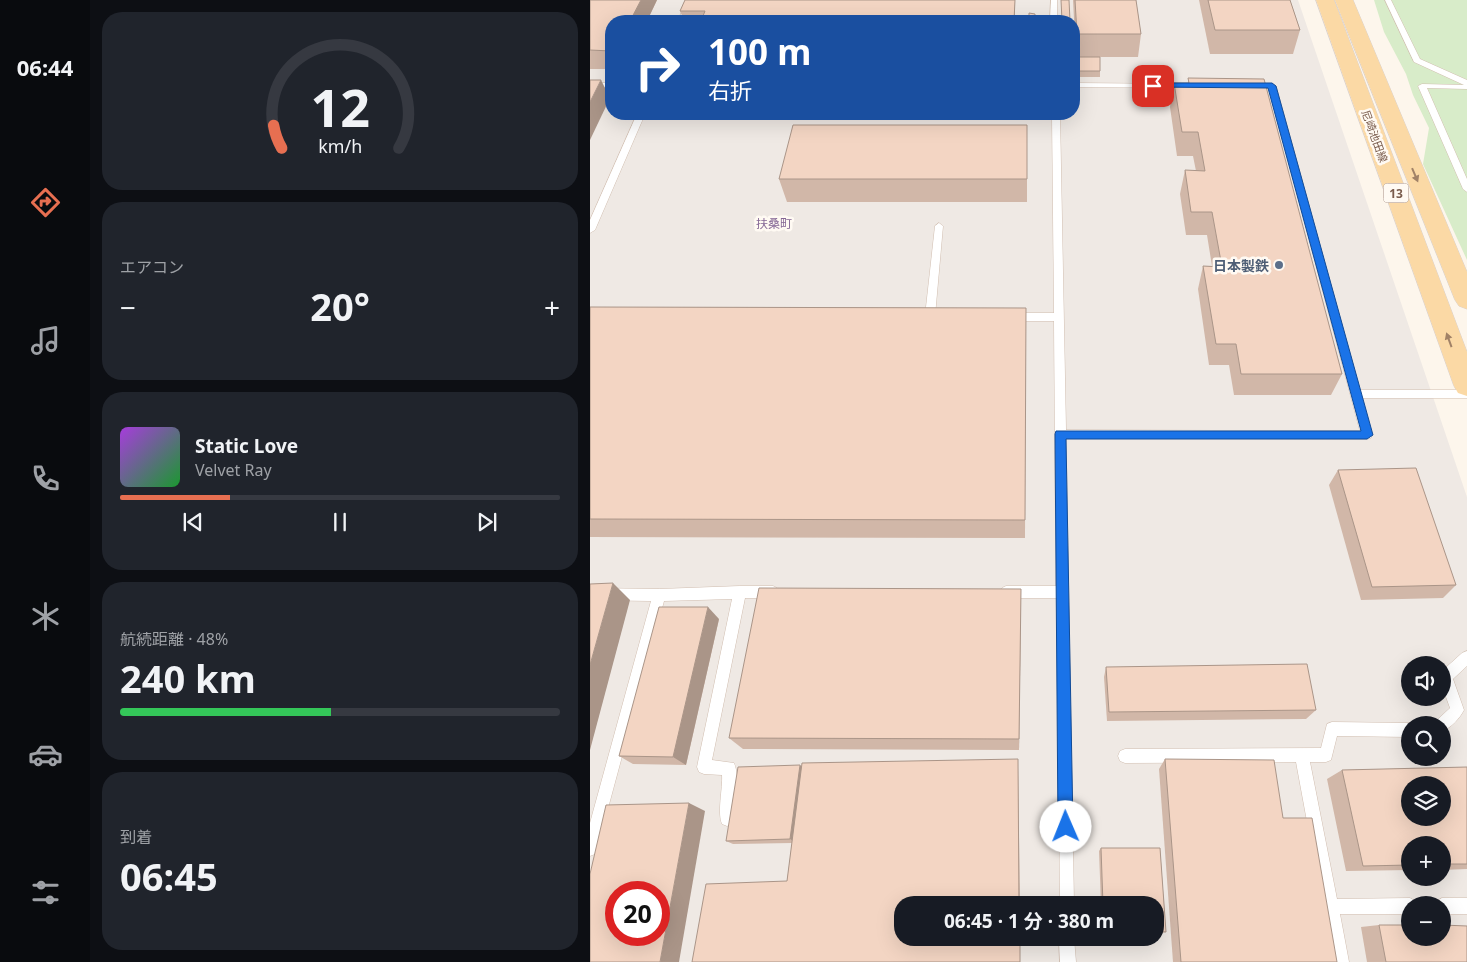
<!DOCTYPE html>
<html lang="ja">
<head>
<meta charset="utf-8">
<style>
  body { margin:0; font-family:"Noto Sans","Noto Sans JP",sans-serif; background:#20242c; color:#f1f3f6; height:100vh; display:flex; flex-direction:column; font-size:19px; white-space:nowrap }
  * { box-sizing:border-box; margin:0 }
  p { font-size:16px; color:#9ea1a6 }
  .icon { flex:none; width:28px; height:28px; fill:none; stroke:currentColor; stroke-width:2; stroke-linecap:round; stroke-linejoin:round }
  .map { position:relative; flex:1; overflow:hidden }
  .side { display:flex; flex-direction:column; gap:12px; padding:12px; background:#0d0f14; width:500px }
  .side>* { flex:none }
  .hud { position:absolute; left:15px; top:15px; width:475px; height:105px; border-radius:20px; box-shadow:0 5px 20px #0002; background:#1a4fa0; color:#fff; overflow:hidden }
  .tools { position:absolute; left:811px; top:656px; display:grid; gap:10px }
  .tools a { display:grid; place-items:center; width:50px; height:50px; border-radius:50%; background:#171b24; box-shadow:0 5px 20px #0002; font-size:25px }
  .speed { position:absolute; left:15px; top:881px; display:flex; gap:10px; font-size:25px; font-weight:700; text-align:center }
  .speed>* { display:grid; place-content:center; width:65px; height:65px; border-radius:50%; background:#171b24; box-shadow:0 5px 20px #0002; line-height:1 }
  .speed .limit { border:8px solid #d22; background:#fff; color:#111 }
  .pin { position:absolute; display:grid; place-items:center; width:42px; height:42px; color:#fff; margin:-21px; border-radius:10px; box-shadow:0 2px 8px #0006 }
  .me { position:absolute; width:55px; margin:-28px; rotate:359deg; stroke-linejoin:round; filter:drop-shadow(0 0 4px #0008) }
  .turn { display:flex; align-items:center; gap:18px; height:105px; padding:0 20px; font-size:22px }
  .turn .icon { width:65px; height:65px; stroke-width:2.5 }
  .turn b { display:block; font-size:35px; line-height:42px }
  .big { font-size:38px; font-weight:700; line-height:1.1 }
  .side .tile { flex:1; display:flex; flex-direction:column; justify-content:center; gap:8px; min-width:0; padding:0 18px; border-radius:20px; background:#20242c }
  .side .dial { align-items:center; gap:0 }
  .dial svg { height:130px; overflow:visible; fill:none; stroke:#363941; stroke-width:7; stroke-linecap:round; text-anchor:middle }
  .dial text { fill:#f1f3f6; stroke:none }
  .song { display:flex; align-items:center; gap:15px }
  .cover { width:60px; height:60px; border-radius:8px; background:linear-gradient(135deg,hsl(280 70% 55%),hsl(130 70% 35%)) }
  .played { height:5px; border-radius:2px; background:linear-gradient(90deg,#e76f51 25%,#363941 25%) }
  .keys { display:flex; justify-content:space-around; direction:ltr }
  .heat { display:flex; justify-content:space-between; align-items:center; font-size:28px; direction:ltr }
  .charge { height:8px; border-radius:4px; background:linear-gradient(90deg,#34c759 48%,#363941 0) }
  .trip { position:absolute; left:304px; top:896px; width:270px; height:50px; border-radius:20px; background:#171b24; box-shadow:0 5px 20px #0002; font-weight:700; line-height:50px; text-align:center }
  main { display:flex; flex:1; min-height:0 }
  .menu { display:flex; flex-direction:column; width:90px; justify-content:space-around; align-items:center; background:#090b0e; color:#9ea1a6 }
  .menu .icon { width:35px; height:35px }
  .menu .selected { color:#e76f51 }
  .menu b { font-size:22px; color:#f1f3f6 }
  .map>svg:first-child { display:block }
</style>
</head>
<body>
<main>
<nav class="menu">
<b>06:44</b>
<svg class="icon selected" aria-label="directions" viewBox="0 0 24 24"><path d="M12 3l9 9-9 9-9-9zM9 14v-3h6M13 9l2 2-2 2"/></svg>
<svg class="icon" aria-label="music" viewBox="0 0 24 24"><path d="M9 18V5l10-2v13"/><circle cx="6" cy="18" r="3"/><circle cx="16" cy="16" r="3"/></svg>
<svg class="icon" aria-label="phone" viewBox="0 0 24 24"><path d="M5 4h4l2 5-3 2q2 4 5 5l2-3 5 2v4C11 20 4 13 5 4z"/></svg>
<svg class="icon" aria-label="climate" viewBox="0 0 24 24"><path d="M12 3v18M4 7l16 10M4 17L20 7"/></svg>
<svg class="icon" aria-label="car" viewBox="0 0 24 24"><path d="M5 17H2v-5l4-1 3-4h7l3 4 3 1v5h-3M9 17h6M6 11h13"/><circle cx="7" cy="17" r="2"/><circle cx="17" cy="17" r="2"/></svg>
<svg class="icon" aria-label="filters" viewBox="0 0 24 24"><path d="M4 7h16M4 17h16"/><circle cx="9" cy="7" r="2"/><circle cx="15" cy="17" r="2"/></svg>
</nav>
<section class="side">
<div class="tile dial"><svg viewBox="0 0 100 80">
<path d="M14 69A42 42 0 1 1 86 69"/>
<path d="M14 69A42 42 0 0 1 9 55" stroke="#e76f51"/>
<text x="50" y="56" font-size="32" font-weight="700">12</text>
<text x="50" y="72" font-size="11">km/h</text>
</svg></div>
<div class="tile"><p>エアコン</p>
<div class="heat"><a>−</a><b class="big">20°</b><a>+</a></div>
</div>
<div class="tile">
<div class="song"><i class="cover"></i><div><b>Static Love</b><p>Velvet Ray</p></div></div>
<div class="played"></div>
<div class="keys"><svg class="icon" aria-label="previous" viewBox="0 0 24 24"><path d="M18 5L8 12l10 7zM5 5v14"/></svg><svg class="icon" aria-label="pause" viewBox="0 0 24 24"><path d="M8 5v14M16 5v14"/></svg><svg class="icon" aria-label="next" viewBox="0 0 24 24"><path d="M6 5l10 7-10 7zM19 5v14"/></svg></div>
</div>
<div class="tile"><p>航続距離 · 48%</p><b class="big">240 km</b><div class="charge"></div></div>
<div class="tile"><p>到着</p><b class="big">06:45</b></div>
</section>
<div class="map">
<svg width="877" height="962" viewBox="0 0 877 962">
  <rect width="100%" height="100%" fill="#fdf6ec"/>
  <path fill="#efe9e4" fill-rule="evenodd" d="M0,0H708L877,497V962H0ZM21,21H484V114H21ZM820,665H852V698H820ZM820,725H852V758H820ZM820,785H852V818H820ZM820,845H852V878H820ZM26,892H69V935H26ZM312,905H565V938H312ZM820,905H852V938H820Z"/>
  <path fill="#d8ecc9" d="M784,0H877V260L833,164L839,128L823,95L816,74L794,32Z"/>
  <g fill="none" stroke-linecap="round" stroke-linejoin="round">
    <g stroke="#d1beb0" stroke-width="1">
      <g id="service">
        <path d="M97,0H103L94,21H88Z"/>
        <path d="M461,0H467V21H460Z"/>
        <path d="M795,0H801L830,59L877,80V89L837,88L877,179V192L873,189L828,86L832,84L874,85L824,62Z"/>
        <rect x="0" y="83" width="21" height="4"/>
        <path d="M484,83L597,84L601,86L597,88L484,87Z"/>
        <path d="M657,84H682L686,86L770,390H877V398H772L782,435L781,438L777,439L476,438L484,905H470L467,598H416L412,596L410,592L412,588L416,586H466L464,321H422L417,317L422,313H464L462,114H470L476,430L770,431L679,88H660L656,86Z"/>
        <path d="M47,114H55L5,230L0,233V220Z"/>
        <path d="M349,223L353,226L345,316L340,320L335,316L345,226Z"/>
        <path d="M150,586H183L187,588L189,592L187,596L183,598H155L122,760L144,763C150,777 148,810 142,824L137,826L132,824C127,813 133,788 132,775L114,774L109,772L107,767L142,599L74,601L7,849L5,854L0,856V823L61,601L0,600V588L69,589Z"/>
        <path d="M877,651V666L863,679L874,710C870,718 861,728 852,731V725H845L847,720L860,708L852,686V671L872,653Z"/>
        <path d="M742,722L820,723L824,725H820V737L747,736L741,760L736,762H720L747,899L820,898L825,901L827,905H820V914H750L759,962H743L706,762L535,763L530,761L528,756L530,751L535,749L731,748L737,724Z"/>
        <path d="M852,898H877V914H852V905H845L847,901Z"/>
        <path d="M469,938H484L486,962H470Z"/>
      </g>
    </g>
    <g stroke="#dad1cd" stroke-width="1">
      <g id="primary">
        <path d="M726,0H744L877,352V396L868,393L864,386Z"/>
        <path d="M745,0H763L877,272V309L869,306L865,300Z"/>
      </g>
    </g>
    <use href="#service" fill="#fff" fill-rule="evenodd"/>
    <use href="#primary" fill="#fbd9a5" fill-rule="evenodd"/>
  </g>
  <g fill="#d1b7a8">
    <path d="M0,0H67L57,21H21V69H0Z"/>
    <path d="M95,0H425V21H94L90,11Z"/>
    <path d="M483,0H546L551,34L548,57H510V77H488V57H486Z"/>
    <path d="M609,0H700L710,30L703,54H620Z"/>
    <path d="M439,13L445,14V21H439Z"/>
    <path d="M598,78L752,374L741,395H644L639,365H619L608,289L613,266H622L617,235H596L590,194L595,170L606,171L603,156H587L580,107L584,83H598Z"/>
    <path d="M437,125V202H197L189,179Z"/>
    <path d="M0,307L436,308L435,538L0,537Z"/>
    <path d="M748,470L866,585L853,598L771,600L739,485Z"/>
    <path d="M431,589L429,750L153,749L139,738Z"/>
    <path d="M129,619L96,765L43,764L29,756Z"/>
    <path d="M516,667L726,710L716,719L517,721L514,677Z"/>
    <path d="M575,759L747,962H583L569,769Z"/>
    <path d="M211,767L428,769L430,905H312L197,881L202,843L143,844L136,841Z"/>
    <path d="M877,767V869L852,870V845H820V870L756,871L737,779L752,770Z"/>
    <path d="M511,848H570L576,932L572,933H565V905H511L509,851Z"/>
    <path d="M789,925L877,962H777L771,927Z"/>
  </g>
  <g fill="#aa9588">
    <path d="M51,0H67L57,21H40Z"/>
    <path d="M425,0V21H424Z"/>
    <path d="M11,80L20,98L0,140V102Z"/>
    <path d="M23,583L40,600L0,750V665Z"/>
    <path d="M431,589V605L429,750V739Z"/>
    <path d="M118,607L129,619L96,765L83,757Z"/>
    <path d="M210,765L216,771L207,843L200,839Z"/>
    <path d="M99,803L115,811L89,962H70Z"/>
  </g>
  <g fill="#f3d5c3" stroke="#aa9588" fill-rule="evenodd">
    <path d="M0,0H51L40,21H21V51L0,50Z"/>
    <path d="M95,0H425L424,21H111L115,11H90Z"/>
    <path d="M471,0H479L480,21H472Z"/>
    <path d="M485,0H546L551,34H487Z"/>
    <path d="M618,0H700L710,30H625Z"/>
    <path d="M439,13L445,14V19H439Z"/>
    <path d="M488,57H510V71H489Z"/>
    <path d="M598,78L674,79L752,374H651L646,344H626L613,266L632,267L622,212H601L595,170L615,171L608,132H592L584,83H599Z"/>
    <path d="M0,80H11L0,102Z"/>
    <path d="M203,125H437V179H189Z"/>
    <path d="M0,307L436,308L435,520L0,519Z"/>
    <path d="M826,468L866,585L782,587L748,470Z"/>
    <path d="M23,583L0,665V584Z"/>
    <path d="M169,588L431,589L429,739L139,738Z"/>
    <path d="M69,607H118L83,757L29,756Z"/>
    <path d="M717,664L726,710L519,712L516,667Z"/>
    <path d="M428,759L429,905H312V938H430V962H102L116,884L197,881L212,763Z"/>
    <path d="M575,759L684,760L693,818H722L747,962H591Z"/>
    <path d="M210,765L200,839L136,841L148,767Z"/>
    <path d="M877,767V864H852V845H820V865L773,866L752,770ZM820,785H852V818H820Z"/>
    <path d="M99,803L70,962H0V874L16,805ZM26,892H69V935H26Z"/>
    <path d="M511,848H570L576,932L565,931V905H513Z"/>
    <path d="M789,925H820V938H852V925L877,926V962H796Z"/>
  </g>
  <defs><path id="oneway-solid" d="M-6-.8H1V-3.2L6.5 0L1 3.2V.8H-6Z" transform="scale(1.25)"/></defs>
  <g fill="#a18267">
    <use href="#oneway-solid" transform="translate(825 175) rotate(67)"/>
    <use href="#oneway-solid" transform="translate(859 340) rotate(-110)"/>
  </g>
  <path fill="#1a73e8" stroke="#114b97" d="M563,83H682L686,86L783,435L777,439H476L483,827L481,832L476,834L471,832L468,827L465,434L466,431H771L678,88L560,87L559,86Z"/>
  <circle fill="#5c6f8a" stroke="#fffaf3" stroke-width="2" cx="689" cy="265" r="5"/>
  <g text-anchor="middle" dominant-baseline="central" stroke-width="5" stroke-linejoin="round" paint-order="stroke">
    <g font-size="11" fill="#7a5c4d" stroke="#fffaf3">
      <text transform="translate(785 136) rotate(70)">尼崎池田線</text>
    </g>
    <rect fill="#fffaf3" stroke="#a28b7f" stroke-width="1" x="793.5" y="183.5" width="25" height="19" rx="4"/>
    <g font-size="12" font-weight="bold" fill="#7a5c4d">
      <text x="806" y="193">13</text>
    </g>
    <g font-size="12" fill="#846695" stroke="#fffaf3">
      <text x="184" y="223">扶桑町</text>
    </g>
    <g font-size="14" font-weight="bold" fill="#4e5e75" stroke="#fffaf3" text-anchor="end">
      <text x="679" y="265">日本製鉄</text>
    </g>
  </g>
</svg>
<div class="tools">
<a><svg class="icon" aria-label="sound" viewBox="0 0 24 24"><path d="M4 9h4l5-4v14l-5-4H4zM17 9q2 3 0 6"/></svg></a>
<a><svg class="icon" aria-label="search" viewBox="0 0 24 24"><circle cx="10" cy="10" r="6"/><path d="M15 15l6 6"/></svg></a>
<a><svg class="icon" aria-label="layers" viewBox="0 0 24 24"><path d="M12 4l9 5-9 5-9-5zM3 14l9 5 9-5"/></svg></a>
<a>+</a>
<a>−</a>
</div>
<div class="speed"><div class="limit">20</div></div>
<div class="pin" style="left:563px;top:86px;background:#d93025"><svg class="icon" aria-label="arrive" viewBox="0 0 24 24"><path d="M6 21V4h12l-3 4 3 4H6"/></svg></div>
<svg class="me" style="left:476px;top:827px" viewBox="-20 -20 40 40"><circle r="19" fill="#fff"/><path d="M0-13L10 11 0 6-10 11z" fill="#1a73e8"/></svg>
<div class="trip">06:45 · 1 分 · 380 m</div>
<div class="hud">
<div class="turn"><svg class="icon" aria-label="right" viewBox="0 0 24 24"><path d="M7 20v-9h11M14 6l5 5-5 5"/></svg><div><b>100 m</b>右折</div></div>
</div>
</div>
</main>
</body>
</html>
